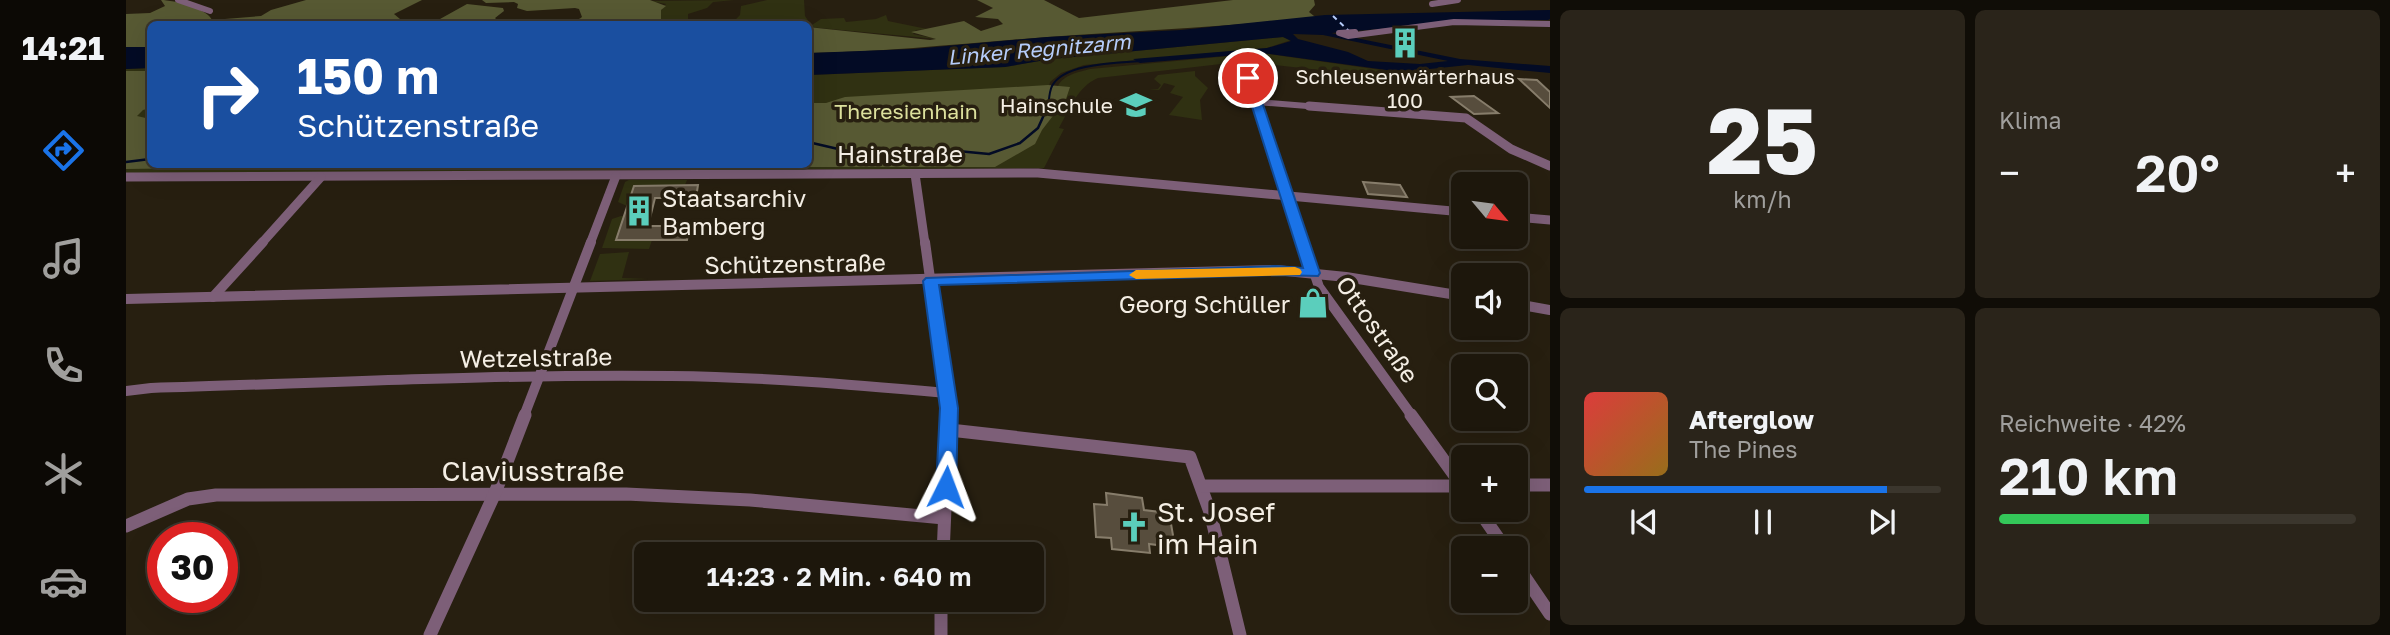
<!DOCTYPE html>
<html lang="de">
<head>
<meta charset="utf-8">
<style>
  body { margin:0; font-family:"Golos Text",sans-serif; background:#2a241a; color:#f1f3f6; height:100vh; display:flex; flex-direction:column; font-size:26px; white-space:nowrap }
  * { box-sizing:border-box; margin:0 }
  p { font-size:23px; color:#a09f9d }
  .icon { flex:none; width:38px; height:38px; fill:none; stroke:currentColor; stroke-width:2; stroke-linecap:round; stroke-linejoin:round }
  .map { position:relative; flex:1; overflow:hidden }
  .details { display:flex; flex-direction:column; gap:10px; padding:10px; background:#100d07; width:840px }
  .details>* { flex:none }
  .top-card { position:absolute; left:21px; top:21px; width:665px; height:147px; border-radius:10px; box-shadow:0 7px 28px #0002,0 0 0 2px #3b362d; background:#1a4fa0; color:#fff; overflow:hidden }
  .needle { width:46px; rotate:119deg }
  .tools { position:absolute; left:1325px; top:172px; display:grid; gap:14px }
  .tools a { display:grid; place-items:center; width:77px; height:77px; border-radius:10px; background:#1d170c; box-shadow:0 7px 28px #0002,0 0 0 2px #3b362d; font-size:35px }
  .speed { position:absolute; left:21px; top:522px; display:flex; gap:14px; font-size:35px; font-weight:700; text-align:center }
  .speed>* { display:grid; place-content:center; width:91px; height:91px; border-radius:50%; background:#1d170c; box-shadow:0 7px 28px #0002,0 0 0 2px #3b362d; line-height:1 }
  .speed .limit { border:10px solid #d22; background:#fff; color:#111 }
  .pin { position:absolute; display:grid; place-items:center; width:60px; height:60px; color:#fff; margin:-30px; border:4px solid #fff; border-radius:50%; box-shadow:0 2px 7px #0007 }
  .me { position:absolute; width:77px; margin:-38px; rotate:3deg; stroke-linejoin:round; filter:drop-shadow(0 0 5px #0008) }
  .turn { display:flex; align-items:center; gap:24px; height:147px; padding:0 35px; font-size:32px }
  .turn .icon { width:91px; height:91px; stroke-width:2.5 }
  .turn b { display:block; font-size:49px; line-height:60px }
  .big { font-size:52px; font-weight:600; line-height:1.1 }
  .details .card { flex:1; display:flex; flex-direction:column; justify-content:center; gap:10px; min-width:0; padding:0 24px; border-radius:10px; background:#2a241a }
  .details .dial { align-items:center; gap:0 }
  .dial b { font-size:91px; line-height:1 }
  .song { display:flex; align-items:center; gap:21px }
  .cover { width:84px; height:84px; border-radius:10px; background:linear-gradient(135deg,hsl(0 70% 55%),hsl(40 70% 35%)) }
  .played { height:7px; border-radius:4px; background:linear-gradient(90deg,#1a73e8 85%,#3b362d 85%) }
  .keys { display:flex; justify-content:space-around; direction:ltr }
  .heat { display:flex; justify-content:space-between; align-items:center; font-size:38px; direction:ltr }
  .charge { height:10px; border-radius:5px; background:linear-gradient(90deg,#34c759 42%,#3b362d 0) }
  .details .tiles { flex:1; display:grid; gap:10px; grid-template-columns:repeat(2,1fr) }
  .trip { position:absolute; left:508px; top:542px; width:410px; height:70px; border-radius:10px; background:#1d170c; box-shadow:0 7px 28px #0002,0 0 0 2px #3b362d; font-weight:600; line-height:70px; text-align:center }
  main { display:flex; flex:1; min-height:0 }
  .dock { display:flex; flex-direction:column; width:126px; justify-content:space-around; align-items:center; background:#0c0905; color:#a09f9d }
  .dock .icon { width:49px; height:49px }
  .dock .active { color:#1a73e8 }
  .dock b { font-size:32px; color:#f1f3f6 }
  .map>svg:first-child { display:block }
</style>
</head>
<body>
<main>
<nav class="dock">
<b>14:21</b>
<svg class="icon active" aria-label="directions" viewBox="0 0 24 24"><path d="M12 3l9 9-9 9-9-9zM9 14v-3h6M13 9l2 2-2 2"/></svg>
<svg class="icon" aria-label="music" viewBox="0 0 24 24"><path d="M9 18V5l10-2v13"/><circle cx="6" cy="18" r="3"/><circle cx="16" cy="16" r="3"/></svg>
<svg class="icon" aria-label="phone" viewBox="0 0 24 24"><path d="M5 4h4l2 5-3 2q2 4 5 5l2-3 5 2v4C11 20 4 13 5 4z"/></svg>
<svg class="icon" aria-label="climate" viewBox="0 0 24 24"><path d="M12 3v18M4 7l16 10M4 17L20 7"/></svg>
<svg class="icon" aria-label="car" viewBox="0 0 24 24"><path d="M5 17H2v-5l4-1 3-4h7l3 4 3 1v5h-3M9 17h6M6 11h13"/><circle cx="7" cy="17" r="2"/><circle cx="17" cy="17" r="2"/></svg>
</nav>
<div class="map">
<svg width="1424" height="635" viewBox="0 0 1424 635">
  <rect width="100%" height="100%" fill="#271f10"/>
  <g fill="#303112">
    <path d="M608,0L587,2L581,8L562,14V24H535V10L540,4L524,1Z"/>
    <path d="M641,0H678L679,16L683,22L618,24L607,22L614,15L615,6Z"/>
    <path d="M760,15L762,21L801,29L790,30L787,34L811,39L683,27L695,19L718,18L720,22L750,19Z"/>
    <path d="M1157,37L1165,40L1141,48L958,65L935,73L924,82L923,87L932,86C937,75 953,72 964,69L1136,53L1262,71L1267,78L1140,64L1104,63L972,78C952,86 943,110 933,128L938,129L918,168L0,173V69L24,68V164H682L683,75L879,67L925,59Z"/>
    <path d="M1069,71V76L1082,88L1074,100L1076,120L1043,115L1057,97L1044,93L1049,86L1038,83L1033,90L1023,89H1032L1035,85L1028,79L1032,75Z"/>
    <path d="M503,180H561L559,185L508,186L501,206L492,202L499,182Z"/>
    <path d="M495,216H498L491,240H526L523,249L476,248L486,219Z"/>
    <path d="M503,252L496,278L522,279L464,281L474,254Z"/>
  </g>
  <g fill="#575933">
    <path d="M35,0C48,0 82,9 86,20L135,16L145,10L180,0H296L268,14L274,19L287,21L285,24H24V47H0V14L24,13L39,6Z"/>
    <path d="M356,0H524L540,6L535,10V24H305L341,4L377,8L378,11L369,18L370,19C389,19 444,28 456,17L453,9L449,8L401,11L391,8L392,4L388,2L360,3Z"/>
    <path d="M851,0H918L953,18L1107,0H1188L1189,5L1183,12L1188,16H1199C1106,27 1014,30 922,37C842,43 763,52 683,53L682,27L804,40L810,39L785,32L838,21L855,31L877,24L872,19L849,17L867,8Z"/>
    <path d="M0,71H24V108L17,110L11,116L24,119V164L293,165L0,169Z"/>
    <path d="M922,85L944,87L940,99L916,130L909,144L869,167H623L622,165L682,164L683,103H700L719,97Z"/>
  </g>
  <g fill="#030b25" fill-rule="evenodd">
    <path d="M1424,10V19L1422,20H1362L1205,33L1334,59L1424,66V73L1342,65L1275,72L1136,53L1014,63L1007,59L1141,48L1165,41L1157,37L925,59L879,67L683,75V53L787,49L921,37L1055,30L1199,15ZM1167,34L1197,35L1322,61L1294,64L1242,61L1222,52L1172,39Z"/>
    <path d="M0,47H24V68L0,69Z"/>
  </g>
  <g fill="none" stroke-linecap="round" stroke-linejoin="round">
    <path stroke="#030b25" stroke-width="2" d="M922,108C923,101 923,92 926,86C938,63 992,63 1015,61"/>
    <g stroke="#030b25" stroke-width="2.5">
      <path d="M682,142L738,155L821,150L863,154L894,143L912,128L922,106"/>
      <path d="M0,162L24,159"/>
    </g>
    <path stroke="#b5ccfa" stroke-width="2" stroke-dasharray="5 4.5" stroke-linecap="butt" d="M1207,16L1223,31"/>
  </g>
  <g fill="#574d3d" stroke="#877d6b" stroke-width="2">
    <path d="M1393,79L1411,80L1424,92V108Z"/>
    <path d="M1348,96L1372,113L1348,114L1325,97Z"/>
    <path d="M1237,182L1274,185L1281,197L1242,194Z"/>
    <path d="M572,185L570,198H529L522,226H564L561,240H490L508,186Z"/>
    <path d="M980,493L1016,498L1018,510L1034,512L1035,517L1044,518L1048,541L1039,540V546L1023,544L1024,553L986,549L985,538L970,537L968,504L981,505Z"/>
  </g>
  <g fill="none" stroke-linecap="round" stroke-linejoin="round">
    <g stroke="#7d5f78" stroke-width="6">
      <path d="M52,0L84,11"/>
      <path d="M1306,4L1332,0"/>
      <path d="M1229,32L1213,33L1222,36L1328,22L1424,24"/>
      <path d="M1117,63L1132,108"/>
      <path d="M1130,102L1206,108"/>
    </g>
    <g stroke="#7d5f78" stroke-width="9">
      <path d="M1132,106L1178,244"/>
      <path d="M1183,106L1340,118L1385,149L1424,166"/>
      <path d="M789,174L799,244"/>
      <path d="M0,177L912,173L1337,212"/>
      <path d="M1390,217L1424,220"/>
      <path d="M135,244L195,177"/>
      <path d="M464,244L490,176"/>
    </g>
    <g stroke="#7d5f78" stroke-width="10">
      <path d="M799,242L823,416"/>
      <path d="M1178,242L1193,287L1286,416"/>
      <path d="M87,297L137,242"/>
      <path d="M0,299L1150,270L1220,277L1337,296"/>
      <path d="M1390,304L1424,310"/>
      <path d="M0,391L25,388C198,383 372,374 545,376C638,377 729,385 821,393"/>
      <path d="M398,416L465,242"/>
    </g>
    <g stroke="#7d5f78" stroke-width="13">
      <path d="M1285,415L1337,487"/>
      <path d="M824,430L1064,457L1084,512L1114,635"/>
      <path d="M1390,485H1424"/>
      <path d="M1076,486H1337"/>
      <path d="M1352,509L1379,548"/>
      <path d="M0,526L62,499L90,495L500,494L624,500L818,518"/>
      <path d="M817,555L823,415"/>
      <path d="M1390,564L1424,614"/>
      <path d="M815,600V635"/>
      <path d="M304,635L369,493L399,415"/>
    </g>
  </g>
  <path fill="#1a73e8" stroke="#114b97" stroke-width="2" d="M1122,75L1128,78L1194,273L1192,276L1150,275L813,285L832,408L830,487L827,492L820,494L813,492L810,487L814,408L797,281L800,278L1150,266L1177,268L1117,78Z"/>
  <path fill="#f59e0b" d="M1169,267L1174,269L1176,272L1174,275L1010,279L1003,275L1010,270Z"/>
  <defs>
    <g id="building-bare" transform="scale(2.415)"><path d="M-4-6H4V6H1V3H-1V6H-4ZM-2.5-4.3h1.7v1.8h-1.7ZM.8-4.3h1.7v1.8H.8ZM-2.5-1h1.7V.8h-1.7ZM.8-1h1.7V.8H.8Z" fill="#5bcebc" stroke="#271f10" stroke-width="2.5" paint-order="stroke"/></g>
    <g id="school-bare" transform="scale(2.415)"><path d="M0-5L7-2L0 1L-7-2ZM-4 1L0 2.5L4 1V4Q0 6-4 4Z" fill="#5bcebc" stroke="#271f10" stroke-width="2.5" paint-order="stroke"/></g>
    <g id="shop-bare" transform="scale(2.415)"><path d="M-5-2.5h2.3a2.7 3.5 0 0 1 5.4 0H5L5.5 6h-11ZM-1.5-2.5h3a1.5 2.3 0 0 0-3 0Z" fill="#5bcebc" stroke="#271f10" stroke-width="2.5" paint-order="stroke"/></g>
    <g id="church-bare" transform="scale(2.415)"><path d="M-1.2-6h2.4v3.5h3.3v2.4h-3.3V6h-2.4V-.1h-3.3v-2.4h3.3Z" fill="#5bcebc" stroke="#271f10" stroke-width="2.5" paint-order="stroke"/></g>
  </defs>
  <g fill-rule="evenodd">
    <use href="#building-bare" x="1279" y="43"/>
    <use href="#school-bare" x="1010" y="105"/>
    <use href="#building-bare" x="513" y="211"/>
    <use href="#shop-bare" x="1187" y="303"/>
    <use href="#church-bare" x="1008" y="527"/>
  </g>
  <g text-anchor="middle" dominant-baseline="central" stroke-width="7" stroke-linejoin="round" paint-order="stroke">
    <g font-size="21" font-style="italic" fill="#b5ccfa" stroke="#271f10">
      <text transform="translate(913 49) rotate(-5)">Linker Regnitzarm</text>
    </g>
    <g font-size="21" fill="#f4eee4" stroke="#271f10">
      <text x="1279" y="76">Schleusenwärterhaus<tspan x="1279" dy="24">100</tspan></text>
      <text x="987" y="105" text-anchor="end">Hainschule</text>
    </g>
    <g font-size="21" fill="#dce09d" stroke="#271f10">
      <text x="780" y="111">Theresienhain</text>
    </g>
    <g font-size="24" fill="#f4eee4" stroke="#271f10">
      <text x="774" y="153">Hainstraße</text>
      <text transform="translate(669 263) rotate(-1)">Schützenstraße</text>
      <text transform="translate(1252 329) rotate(55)">Ottostraße</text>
      <text transform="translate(410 357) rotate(-1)">Wetzelstraße</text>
    </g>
    <g font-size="24" fill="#f4eee4" stroke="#271f10" text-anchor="start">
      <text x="536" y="197">Staatsarchiv<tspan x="536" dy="28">Bamberg</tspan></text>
      <text x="1164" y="303" text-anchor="end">Georg Schüller</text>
    </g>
    <g font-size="28" fill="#f4eee4" stroke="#271f10">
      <text x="407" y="470">Claviusstraße</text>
    </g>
    <g font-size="28" fill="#f4eee4" stroke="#271f10" text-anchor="start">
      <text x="1031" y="511">St. Josef<tspan x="1031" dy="32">im Hain</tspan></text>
    </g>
  </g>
</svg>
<div class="tools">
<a><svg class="needle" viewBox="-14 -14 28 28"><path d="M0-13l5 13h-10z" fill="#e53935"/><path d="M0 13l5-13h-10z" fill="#a09f9d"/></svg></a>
<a><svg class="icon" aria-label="sound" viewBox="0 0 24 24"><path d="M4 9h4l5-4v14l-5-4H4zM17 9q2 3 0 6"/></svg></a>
<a><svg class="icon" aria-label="search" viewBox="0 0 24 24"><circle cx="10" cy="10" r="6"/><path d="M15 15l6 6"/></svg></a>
<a>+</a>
<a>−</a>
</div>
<div class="speed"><div class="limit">30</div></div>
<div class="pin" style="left:1122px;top:78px;background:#d93025"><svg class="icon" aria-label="arrive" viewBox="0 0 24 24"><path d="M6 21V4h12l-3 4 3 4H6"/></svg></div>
<svg class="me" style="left:820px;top:487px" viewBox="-20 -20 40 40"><path d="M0-17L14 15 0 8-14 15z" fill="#1a73e8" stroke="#fff" stroke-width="4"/></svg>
<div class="trip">14:23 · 2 Min. · 640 m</div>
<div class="top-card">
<div class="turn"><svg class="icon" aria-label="right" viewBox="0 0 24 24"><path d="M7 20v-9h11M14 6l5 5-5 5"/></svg><div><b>150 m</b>Schützenstraße</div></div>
</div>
</div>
<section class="details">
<div class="tiles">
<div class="card dial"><b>25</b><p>km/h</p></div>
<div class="card"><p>Klima</p>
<div class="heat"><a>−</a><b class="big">20°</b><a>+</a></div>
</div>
<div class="card">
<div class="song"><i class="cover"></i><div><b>Afterglow</b><p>The Pines</p></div></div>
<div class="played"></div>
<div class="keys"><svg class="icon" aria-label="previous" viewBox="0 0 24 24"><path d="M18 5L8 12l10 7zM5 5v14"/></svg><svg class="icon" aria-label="pause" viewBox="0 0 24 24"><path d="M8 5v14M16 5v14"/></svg><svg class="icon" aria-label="next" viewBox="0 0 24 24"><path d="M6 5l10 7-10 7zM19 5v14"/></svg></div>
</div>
<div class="card"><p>Reichweite · 42%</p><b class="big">210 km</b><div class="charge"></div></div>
</div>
</section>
</main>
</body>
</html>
